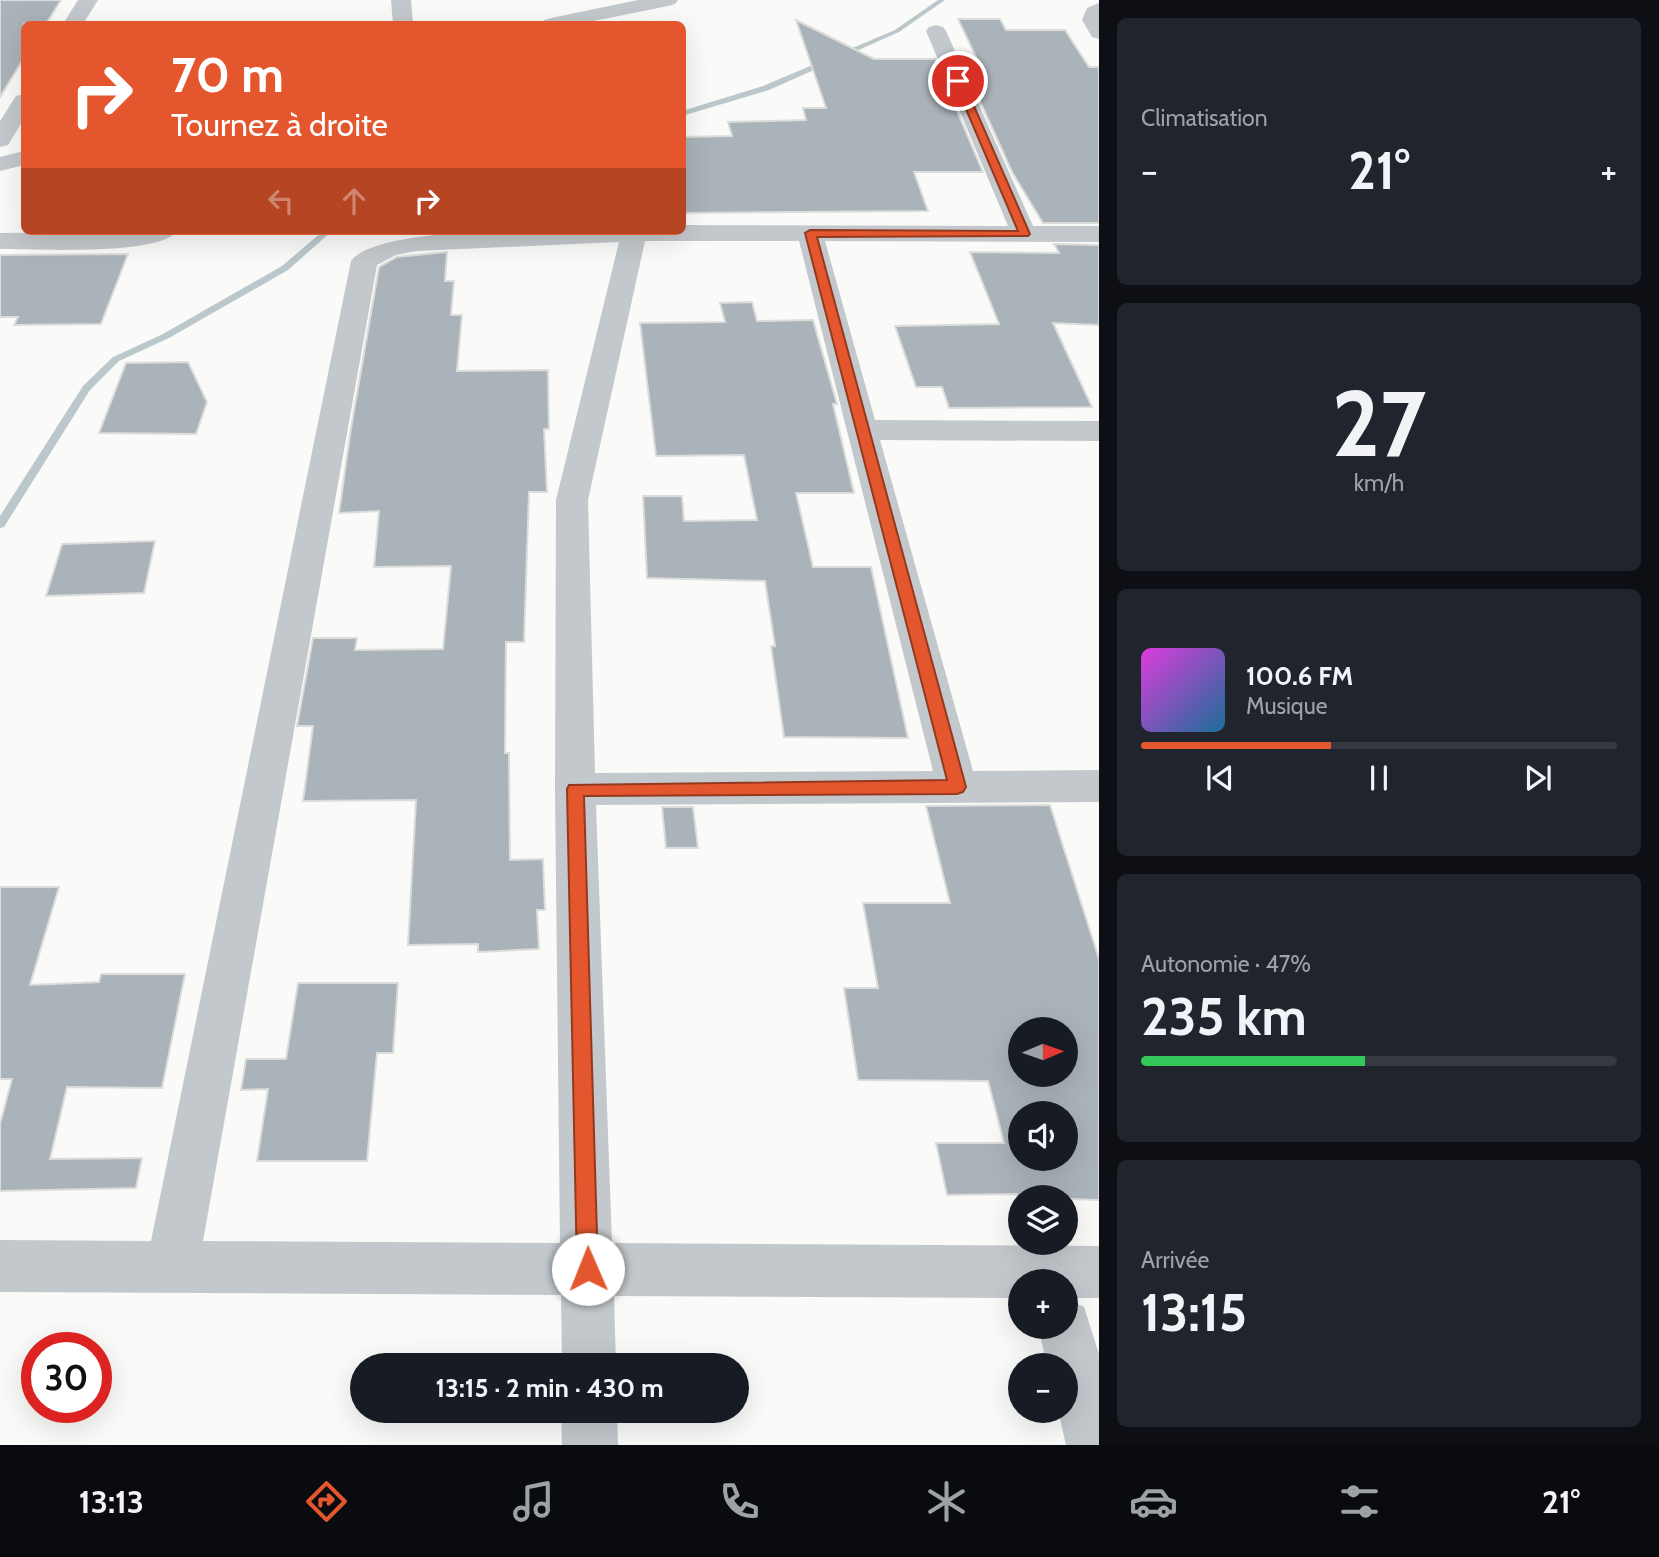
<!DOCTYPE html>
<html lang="fr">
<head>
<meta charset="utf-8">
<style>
  body { margin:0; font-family:Cabin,sans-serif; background:#20242c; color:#f1f3f6; height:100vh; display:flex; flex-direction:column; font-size:26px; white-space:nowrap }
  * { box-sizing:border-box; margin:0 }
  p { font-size:23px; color:#9ea1a6 }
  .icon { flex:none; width:38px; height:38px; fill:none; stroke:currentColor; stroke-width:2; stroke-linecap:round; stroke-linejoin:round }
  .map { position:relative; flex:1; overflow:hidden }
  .panel { display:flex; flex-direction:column; gap:18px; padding:18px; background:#0d0f14; width:560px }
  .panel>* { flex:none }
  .top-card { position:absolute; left:21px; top:21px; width:665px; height:214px; border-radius:10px; box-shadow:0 7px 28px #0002; background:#e4572e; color:#fff; overflow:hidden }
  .needle { width:46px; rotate:88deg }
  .tools { position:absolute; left:1008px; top:1017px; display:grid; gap:14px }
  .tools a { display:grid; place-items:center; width:70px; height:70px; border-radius:50%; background:#171b24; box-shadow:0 7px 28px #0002; font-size:35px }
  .speed { position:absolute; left:21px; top:1332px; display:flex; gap:14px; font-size:35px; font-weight:700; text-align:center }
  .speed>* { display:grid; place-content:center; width:91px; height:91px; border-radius:50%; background:#171b24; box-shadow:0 7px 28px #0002; line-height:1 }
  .speed .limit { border:10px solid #d22; background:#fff; color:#111 }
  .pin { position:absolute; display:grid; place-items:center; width:60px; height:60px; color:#fff; margin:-30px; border:4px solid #fff; border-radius:50%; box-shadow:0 2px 7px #0007 }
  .me { position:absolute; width:77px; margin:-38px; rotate:359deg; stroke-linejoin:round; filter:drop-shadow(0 0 5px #0008) }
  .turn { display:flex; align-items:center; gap:24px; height:147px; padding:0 35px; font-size:32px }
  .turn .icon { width:91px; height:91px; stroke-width:2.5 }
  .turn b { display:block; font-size:49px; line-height:60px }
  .lanes { display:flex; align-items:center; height:66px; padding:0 35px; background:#0003; justify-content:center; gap:35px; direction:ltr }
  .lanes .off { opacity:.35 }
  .big { font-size:52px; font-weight:800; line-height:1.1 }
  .panel .widget { flex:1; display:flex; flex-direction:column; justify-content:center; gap:10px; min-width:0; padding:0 24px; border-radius:10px; background:#20242c }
  .panel .dial { align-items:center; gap:0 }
  .dial b { font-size:91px; line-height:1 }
  .song { display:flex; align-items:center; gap:21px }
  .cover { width:84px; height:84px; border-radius:10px; background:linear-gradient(135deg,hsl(300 70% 55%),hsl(200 70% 35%)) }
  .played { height:7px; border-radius:4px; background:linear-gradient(90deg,#e4572e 40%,#363941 40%) }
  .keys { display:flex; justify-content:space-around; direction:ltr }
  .heat { display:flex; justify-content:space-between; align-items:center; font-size:38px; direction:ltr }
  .charge { height:10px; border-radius:5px; background:linear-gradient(90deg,#34c759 47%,#363941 0) }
  .trip { position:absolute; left:350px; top:1353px; width:399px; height:70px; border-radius:35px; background:#171b24; box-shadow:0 7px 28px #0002; font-weight:800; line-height:70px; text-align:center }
  .tabs { display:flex; height:112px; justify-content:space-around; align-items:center; background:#090b0e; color:#9ea1a6 }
  .tabs .icon { width:49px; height:49px }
  .tabs .on { color:#e4572e }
  .tabs b { font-size:32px; color:#f1f3f6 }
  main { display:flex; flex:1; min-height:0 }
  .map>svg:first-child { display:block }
</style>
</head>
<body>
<main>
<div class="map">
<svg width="1099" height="1445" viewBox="0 0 1099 1445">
  <rect width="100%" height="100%" fill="#fafaf8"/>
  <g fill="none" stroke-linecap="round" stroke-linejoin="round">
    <g fill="#bbc7cb" fill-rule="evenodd">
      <path d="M938,0H945L899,32L769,90L682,116V111L763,86L895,30Z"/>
      <path d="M323,231H332L288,270L169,338L119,361L90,390L4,527L0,528V516L83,386L113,357L163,334L282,266Z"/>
    </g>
  </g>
  <g fill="#aab3b9" stroke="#dcdcda" stroke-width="2" fill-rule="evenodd">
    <path d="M0,0H61L46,24H24V58L0,97Z"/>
    <path d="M958,19H1000L1006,30H1065L1089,67H1099V223H1043L1012,172L961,59H977Z"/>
    <path d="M796,20L874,59H935L983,172H914L928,211L682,213V137L732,136L728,122L806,120L803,108H826Z"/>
    <path d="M1054,244L1099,245V325L1053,323L1092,407L949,408L942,387H916L895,326L999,324L970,252L1059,253Z"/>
    <path d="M447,252L445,281H454L451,315H462L457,371L548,370L549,429H544L547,492H529L524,642H506L505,753H509L510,860L543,859L545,910H537L539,949L478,952V944L408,945L416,800L303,801L313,726H297L313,638H357L355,650L443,649L451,566L374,567L379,511L339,513L351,428L379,267L397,257Z"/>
    <path d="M128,254L101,324L14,325L18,317H0V255Z"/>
    <path d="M752,302L757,321L813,320L837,404H833L854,493H796L813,567H871L908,738L784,737L771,646H775L765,581L647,578L643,496H682L684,521L757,520L744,455L656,456L640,323L725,322L720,303Z"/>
    <path d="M188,362L207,402L196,434L99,433L126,363Z"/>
    <path d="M155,541L144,593L46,596L62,544Z"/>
    <path d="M1050,805L1099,959V1200L1020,1197L1019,1202L1017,1194L947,1195L936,1143H1004L988,1081L858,1080L844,988H878L863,903H950L926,806ZM1020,1029H1066V1074H1020ZM1020,1113H1066V1158H1020Z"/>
    <path d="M662,807H693L698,848H666Z"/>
    <path d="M0,887H59L30,985L99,982L101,974H185L162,1088L67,1087L50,1159L142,1158L136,1188L0,1191V1124L12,1079H0Z"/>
    <path d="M298,983H398L393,1053H377L367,1161H257L268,1089L241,1090L246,1059H286Z"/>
  </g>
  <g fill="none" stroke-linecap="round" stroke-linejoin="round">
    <g fill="#c3c8cc" fill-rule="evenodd">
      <path d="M78,0H98L83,24H63Z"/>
      <path d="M391,0H411L413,24H393Z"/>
      <path d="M638,0H678L675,4L668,6L579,24H541L544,20L551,18Z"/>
      <path d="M1099,3V39L1092,37L1082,20L1087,8Z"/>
      <path d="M936,25L943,27L946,31L1033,226H1099V242L825,241L875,420L1099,421V441L880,440L973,771L1099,770V802L596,805L612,1243L1099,1246V1298H1066V1281H1020V1298L614,1296L616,1365H562L561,1295L0,1292V1240L151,1241L351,261C380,219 626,231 682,231V225L1008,226L926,31L929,27ZM645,241H799L933,771L595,773L588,500ZM619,242L556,500L555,789L560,1243L203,1241L377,265L396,255L416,251Z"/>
      <path d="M24,94V119L8,145L0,147V121L16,96Z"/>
      <path d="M24,151V165L0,171V157Z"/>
      <path d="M177,231C160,256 33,249 0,249V233Z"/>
      <path d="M1066,1299L1084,1307L1099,1354V1445H1066L1058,1410H1066V1365H1047L1038,1326H1066Z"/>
      <path d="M561,1410H617L618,1445H562Z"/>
    </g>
  </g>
  <path fill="#e4572e" stroke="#94391e" stroke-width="2" d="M958,79L963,81L1030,234L1028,236L817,237L966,787L963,792L957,794L584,796L598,1269L595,1277L588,1280L580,1277L577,1269L567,789L569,785L947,780L805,233L810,230L1018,231L954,81Z"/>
</svg>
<div class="tools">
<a><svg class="needle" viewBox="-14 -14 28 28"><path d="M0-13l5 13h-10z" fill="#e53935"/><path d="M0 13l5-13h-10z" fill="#9ea1a6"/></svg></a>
<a><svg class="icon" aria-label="sound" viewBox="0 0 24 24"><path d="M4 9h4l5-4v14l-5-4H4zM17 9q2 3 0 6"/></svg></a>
<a><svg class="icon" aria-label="layers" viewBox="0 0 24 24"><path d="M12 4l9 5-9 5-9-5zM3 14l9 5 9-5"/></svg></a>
<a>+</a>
<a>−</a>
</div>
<div class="speed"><div class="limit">30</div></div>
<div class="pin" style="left:958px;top:81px;background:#d93025"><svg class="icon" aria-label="arrive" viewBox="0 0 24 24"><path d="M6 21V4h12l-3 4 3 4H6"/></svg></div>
<svg class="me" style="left:588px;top:1269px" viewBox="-20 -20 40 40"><circle r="19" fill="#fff"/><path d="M0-13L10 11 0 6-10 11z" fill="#e4572e"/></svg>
<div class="trip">13:15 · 2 min · 430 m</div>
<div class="top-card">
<div class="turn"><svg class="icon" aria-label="right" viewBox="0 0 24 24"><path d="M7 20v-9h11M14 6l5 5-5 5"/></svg><div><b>70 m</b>Tournez à droite</div></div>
<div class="lanes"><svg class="icon off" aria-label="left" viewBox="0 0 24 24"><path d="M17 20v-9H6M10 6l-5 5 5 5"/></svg><svg class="icon off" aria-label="ahead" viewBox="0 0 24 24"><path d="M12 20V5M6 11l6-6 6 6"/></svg><svg class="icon" aria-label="right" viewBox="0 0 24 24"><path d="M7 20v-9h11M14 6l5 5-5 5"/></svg></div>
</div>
</div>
<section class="panel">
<div class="widget"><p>Climatisation</p>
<div class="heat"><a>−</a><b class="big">21°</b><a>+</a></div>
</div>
<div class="widget dial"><b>27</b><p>km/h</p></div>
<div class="widget">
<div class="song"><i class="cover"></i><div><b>100.6 FM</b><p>Musique</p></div></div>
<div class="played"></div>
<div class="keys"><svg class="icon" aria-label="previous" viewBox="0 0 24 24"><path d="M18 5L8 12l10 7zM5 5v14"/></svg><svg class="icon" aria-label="pause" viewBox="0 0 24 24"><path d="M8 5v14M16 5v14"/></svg><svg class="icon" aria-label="next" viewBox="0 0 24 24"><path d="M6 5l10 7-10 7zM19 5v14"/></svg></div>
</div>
<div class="widget"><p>Autonomie · 47%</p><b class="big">235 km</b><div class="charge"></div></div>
<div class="widget"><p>Arrivée</p><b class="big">13:15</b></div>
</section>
</main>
<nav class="tabs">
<b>13:13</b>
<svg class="icon on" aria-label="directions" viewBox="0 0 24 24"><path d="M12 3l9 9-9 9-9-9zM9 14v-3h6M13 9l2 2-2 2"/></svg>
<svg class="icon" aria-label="music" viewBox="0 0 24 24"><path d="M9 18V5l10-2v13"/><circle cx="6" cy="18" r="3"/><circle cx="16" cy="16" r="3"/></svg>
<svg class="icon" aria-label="phone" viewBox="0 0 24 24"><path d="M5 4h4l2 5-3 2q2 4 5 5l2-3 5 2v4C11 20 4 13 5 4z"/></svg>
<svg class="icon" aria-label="climate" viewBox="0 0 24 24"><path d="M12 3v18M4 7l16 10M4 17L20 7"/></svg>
<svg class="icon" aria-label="car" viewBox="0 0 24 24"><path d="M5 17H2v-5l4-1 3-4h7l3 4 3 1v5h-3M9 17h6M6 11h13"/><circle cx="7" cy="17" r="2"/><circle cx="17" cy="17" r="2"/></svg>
<svg class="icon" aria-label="filters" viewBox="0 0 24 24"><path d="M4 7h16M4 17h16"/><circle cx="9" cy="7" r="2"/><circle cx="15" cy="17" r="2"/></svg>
<b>21°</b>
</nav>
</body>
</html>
